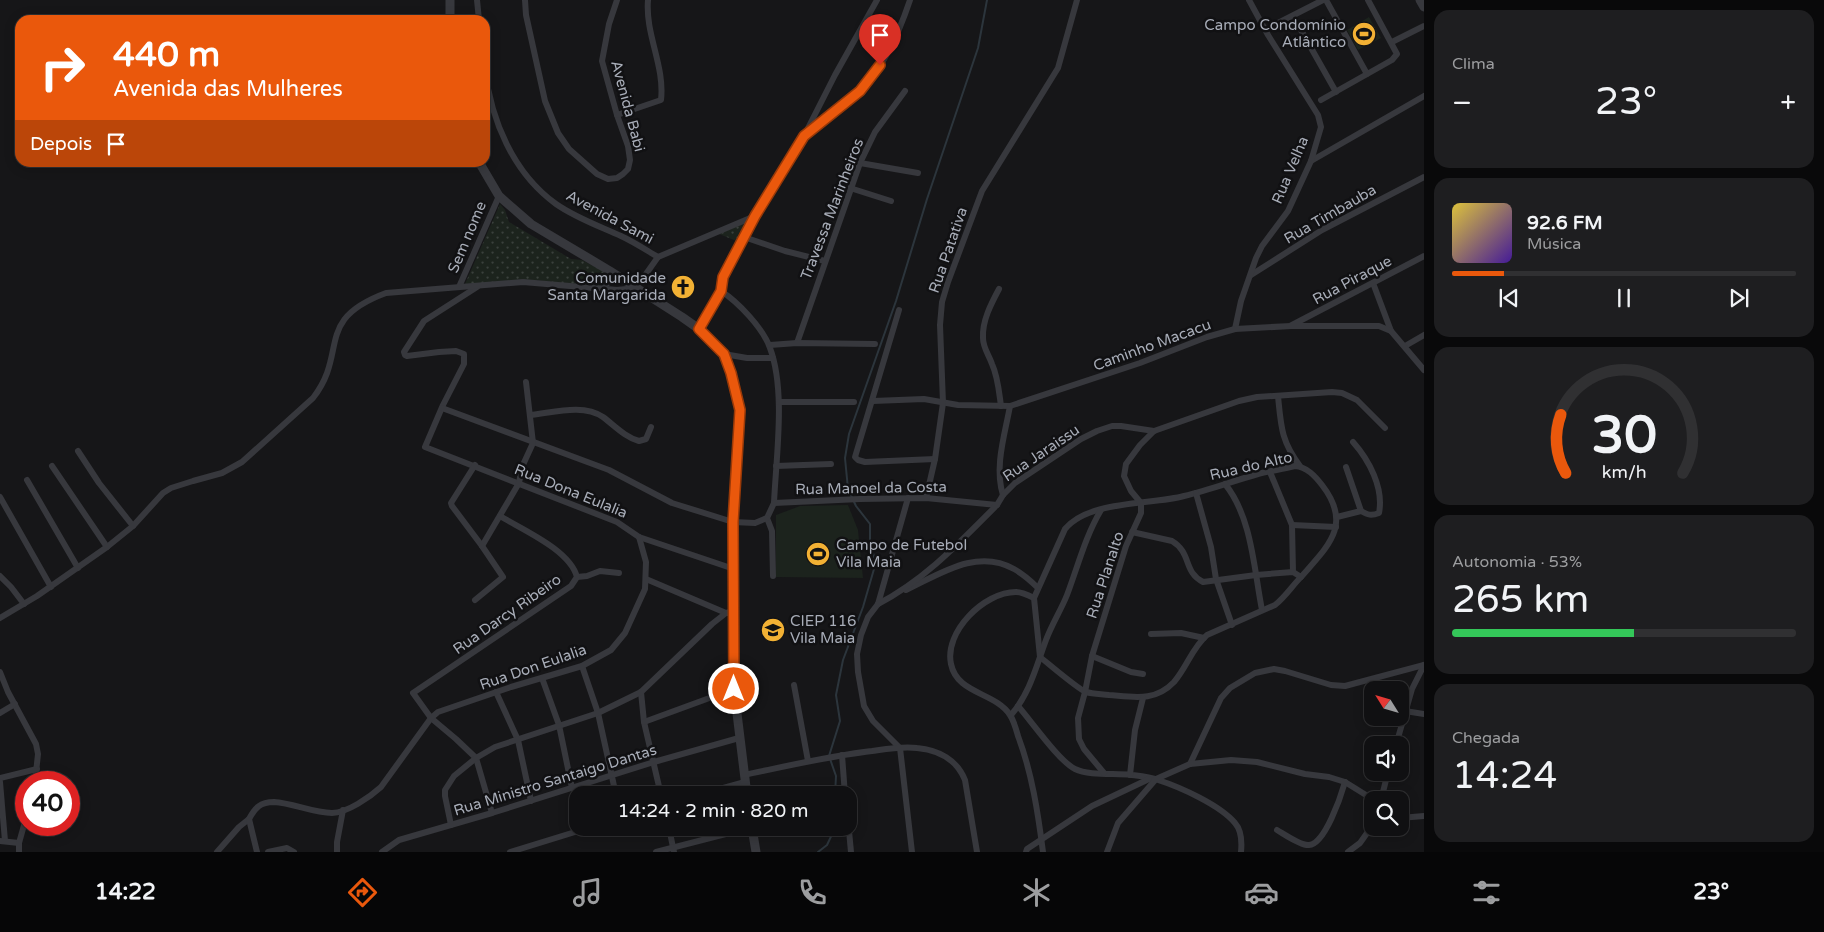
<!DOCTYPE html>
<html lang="pt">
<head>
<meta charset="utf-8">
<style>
  body { margin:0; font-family:"Varela Round",sans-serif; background:#1e1e20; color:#f1f3f6; height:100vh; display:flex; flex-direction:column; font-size:19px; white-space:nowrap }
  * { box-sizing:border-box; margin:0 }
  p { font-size:16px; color:#9c9d9f }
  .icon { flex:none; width:28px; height:28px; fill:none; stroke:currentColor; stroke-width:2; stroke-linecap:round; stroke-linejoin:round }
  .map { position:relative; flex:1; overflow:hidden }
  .drawer { display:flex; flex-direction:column; gap:10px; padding:10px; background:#09090a; width:400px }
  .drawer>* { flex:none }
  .hud { position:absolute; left:15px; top:15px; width:475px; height:152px; border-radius:15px; box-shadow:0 2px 12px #0003,0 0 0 1px #303032; background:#ea580c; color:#fff; overflow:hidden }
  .needle { width:32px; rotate:307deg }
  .fabs { position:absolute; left:1364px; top:681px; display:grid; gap:10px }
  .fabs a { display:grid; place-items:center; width:45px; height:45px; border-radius:10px; background:#101012; box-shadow:0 2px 12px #0003,0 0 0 1px #303032; font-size:25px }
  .speed { position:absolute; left:15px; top:771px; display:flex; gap:10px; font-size:25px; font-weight:700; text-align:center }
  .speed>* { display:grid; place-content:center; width:65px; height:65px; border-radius:50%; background:#101012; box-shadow:0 2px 12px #0003,0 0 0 1px #303032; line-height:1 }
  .speed .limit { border:8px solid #d22; background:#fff; color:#111 }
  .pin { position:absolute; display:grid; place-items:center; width:42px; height:42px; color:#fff; margin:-51px -21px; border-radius:50% 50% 50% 0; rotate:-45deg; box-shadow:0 0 5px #0007 }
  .pin .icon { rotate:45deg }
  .me { position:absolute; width:55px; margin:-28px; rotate:0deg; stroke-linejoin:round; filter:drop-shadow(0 0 4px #0008) }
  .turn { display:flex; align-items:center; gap:18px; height:105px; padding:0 15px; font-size:22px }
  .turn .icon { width:65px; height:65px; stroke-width:2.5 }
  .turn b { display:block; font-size:35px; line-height:42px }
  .then { display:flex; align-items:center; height:48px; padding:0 15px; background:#0003; gap:10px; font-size:19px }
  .big { font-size:38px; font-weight:600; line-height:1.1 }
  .drawer .tile { flex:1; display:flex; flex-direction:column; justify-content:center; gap:8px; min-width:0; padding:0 18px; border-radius:15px; background:#1e1e20 }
  .drawer .dial { align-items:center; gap:0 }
  .dial svg { height:130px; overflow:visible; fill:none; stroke:#303032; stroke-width:7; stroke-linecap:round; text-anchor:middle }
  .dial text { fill:#f1f3f6; stroke:none }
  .song { display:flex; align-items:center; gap:15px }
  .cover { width:60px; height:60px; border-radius:8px; background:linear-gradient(135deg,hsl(50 70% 55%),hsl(260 70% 35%)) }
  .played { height:5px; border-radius:2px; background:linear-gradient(90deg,#ea580c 15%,#303032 15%) }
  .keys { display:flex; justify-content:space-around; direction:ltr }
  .heat { display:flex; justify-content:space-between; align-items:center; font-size:28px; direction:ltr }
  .charge { height:8px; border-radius:4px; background:linear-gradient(90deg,#34c759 53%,#303032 0) }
  .trip { position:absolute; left:569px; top:786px; width:288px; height:50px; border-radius:15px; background:#101012; box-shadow:0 2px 12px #0003,0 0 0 1px #303032; font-weight:600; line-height:50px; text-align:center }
  .menu { display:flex; height:80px; justify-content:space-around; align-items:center; background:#060607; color:#9c9d9f }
  .menu .icon { width:35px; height:35px }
  .menu .selected { color:#ea580c }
  .menu b { font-size:22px; color:#f1f3f6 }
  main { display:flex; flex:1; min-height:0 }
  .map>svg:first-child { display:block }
</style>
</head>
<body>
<main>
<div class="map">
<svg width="1424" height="852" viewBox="0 0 1424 852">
  <defs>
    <pattern id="park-dots" width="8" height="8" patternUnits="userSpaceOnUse" patternTransform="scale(1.25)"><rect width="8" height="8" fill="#1c231d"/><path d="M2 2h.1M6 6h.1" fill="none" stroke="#3a403c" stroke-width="1.8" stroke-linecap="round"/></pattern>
  </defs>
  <rect width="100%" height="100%" fill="#161618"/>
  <g fill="#1c231d">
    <path d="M1369,17L1381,38L1358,50L1347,30Z"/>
    <path d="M848,505L858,530L863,578L776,577V515L800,506Z"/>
  </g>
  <g fill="url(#park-dots)">
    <path d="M500,204L505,210L509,222L571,259L582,260L608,274L609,276L606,284L598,287L535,280L465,284Z"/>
    <path d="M751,220L739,242L719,234Z"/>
  </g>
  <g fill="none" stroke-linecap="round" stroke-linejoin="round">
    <g stroke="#2c353c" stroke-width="2">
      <path d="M835,795L836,776L829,756L840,721L836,695L843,660L863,607L874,569V556L870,544V524L856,506L848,489L845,458L849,434L896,301L927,199L978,48L987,0"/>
      <path d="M818,852L827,845L835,828"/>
    </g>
    <g stroke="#37383d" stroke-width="6">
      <path d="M477,0L479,20"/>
      <path d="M525,0L526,15L545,101L558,133L569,149L597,174L608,179L617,178L623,174L628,169L630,160L628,146L617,115L602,61L609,24L617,0"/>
      <path d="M1326,0L1367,74"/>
      <path d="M1293,16L1336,92"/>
      <path d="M1278,23L1323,0"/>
      <path d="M1392,42L1424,26"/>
      <path d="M485,69C491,120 513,173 556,204C576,218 599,226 621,236C634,242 646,250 658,257"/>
      <path d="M1321,100L1392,60L1397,54L1368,0"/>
      <path d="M617,115L661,100C665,66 645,34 648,0"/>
      <path d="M807,133C825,120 843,107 859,92C884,68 899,33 910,0"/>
      <path d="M1311,161L1424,96"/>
      <path d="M860,163L918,173"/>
      <path d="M850,188L891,201"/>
      <path d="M744,237L785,251L825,261"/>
      <path d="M1251,275L1322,230L1424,177"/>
      <path d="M1373,283L1391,331"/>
      <path d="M459,287L499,196"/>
      <path d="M477,287L424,321L404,352L405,355L407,356L439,352L456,351L464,354V364L443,405L425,447L617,522L639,537L734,569"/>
      <path d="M602,288L610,281V271"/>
      <path d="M999,289C991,304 982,321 983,338C983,348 989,355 992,364C998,377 999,392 1001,406"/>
      <path d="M721,291C738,302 763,328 770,348C786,391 776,457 774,503L767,518L772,531L773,576"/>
      <path d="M899,310L855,457L858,460L865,462L935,459"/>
      <path d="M1292,325L1424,256"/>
      <path d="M699,329L721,291L723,277L755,216L804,136L835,75L877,0"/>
      <path d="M1235,329L1241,301L1256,258L1262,246L1288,211L1311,161L1321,127L1318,115L1268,35L1249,0"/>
      <path d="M797,343L860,163L875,132L905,91"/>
      <path d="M770,345L797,343L875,344"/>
      <path d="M1405,346L1424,335"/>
      <path d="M724,354L747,358H773"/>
      <path d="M1278,396C1281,426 1281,441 1300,466"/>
      <path d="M873,401L924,399L958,405L1010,406L1140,363L1207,337L1235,329L1291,326H1379L1391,331L1424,370"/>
      <path d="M779,402H854"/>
      <path d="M442,408L609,470L672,503L733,522L755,523L767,518"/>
      <path d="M530,415C552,413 583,403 603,417C615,426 625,437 639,441L646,439L651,427"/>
      <path d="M78,451L99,483L133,526"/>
      <path d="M475,465L451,503L452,506L482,546L503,577L475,600"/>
      <path d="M52,466L107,547"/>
      <path d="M776,466L831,464"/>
      <path d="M1295,466C1307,467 1315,476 1322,485C1353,525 1328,546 1301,577C1292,586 1286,596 1275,605L1207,635C1192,648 1187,667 1174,682C1155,702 1134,697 1109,695C1102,694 1093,694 1086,692C1078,689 1049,664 1040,657L1034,598L1065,529C1089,500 1151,505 1184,496C1209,490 1233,481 1258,474C1270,471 1283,469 1295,466Z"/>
      <path d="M1346,467L1361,511"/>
      <path d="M1270,472L1292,525L1293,572"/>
      <path d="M27,480L78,568"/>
      <path d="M1225,484C1252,517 1254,570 1262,610"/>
      <path d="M1196,493L1211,547L1216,579L1232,625"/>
      <path d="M1003,495C994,467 1005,434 1010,406"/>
      <path d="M0,497L51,587"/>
      <path d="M908,498L878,604L868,617L861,635L857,654L858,672L864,706L873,721L900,748L912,852"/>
      <path d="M926,498L935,459L943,403L940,325L942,302L948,282L982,191L1058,68L1077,0"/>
      <path d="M774,503L860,499L926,498L997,505"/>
      <path d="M1337,517L1361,511C1368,515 1371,516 1379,513C1384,488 1369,460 1353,442"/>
      <path d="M1292,525L1336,527"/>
      <path d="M1132,532L1172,541C1192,553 1183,572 1203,582L1256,575L1293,572L1301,577"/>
      <path d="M482,546L519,483L522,467L533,443L526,382"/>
      <path d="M0,576L11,587L24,604"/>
      <path d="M577,577L587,576L600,571L619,573"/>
      <path d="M646,579L726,613"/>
      <path d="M906,590C940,574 977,548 1014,569C1023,574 1031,581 1038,588"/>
      <path d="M1034,598C1028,595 1022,592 1016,592C984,592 944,632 951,664C957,694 995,692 1010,715C1014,721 1016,729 1018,736C1032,773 1038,813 1043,852"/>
      <path d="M878,604C925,580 961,541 997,505L1003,495L1015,483L1081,439L1097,431L1112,426H1121L1154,431"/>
      <path d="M0,618L37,596L107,547L133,526L163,493L171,488L193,481L222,473L242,462L313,398C349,352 313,320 386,293L523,282L617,290L636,288L658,257L755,216"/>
      <path d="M1151,634L1181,633L1204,638"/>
      <path d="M1092,656L1131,672L1143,674"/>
      <path d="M582,666L598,713L616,795"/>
      <path d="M0,672L8,692L36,744L38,754L35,782"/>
      <path d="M542,678L559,725L572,788"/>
      <path d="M794,685L808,761"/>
      <path d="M496,692L518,740L531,801"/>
      <path d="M641,692L644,722L661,795"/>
      <path d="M1018,706C1032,722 1059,761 1075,769C1089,776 1115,773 1132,775C1140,776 1150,777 1158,780C1180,787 1220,805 1235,823C1242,831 1242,842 1241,852"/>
      <path d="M1405,711L1424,714"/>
      <path d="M0,713L15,704"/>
      <path d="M1011,715C1030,693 1036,667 1046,640C1052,624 1061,610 1067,595C1078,566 1085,537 1101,510"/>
      <path d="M644,722L734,689"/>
      <path d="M1396,745L1412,689L1424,665"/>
      <path d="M842,755L845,795"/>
      <path d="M1190,764L1221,698L1230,688L1255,673L1274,669L1285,671L1331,685L1345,686L1424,665"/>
      <path d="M1104,773L1084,749L1079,739L1078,718L1085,692L1092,656L1126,546L1141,513V503L1131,491L1124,476L1126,464L1140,445L1154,431L1239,401L1257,397L1332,392L1342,393L1357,400L1385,428"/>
      <path d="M744,775C787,766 829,756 872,751C886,749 902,746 917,748C939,750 957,760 965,780L977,852"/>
      <path d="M1130,775L1135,730L1143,698"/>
      <path d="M0,778L37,769"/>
      <path d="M0,782L5,841"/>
      <path d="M698,795L745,782"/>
      <path d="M1381,800L1388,772"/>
      <path d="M492,813L476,758L456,739L431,718L413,693L571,586L577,577C570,550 523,530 500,516"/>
      <path d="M1400,818L1424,816"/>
      <path d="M848,820L851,852"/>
      <path d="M451,825L445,796V790L454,776L476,758L495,747L598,713L641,692L712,624L726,613L734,611"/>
      <path d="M669,828L674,852"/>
      <path d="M1277,830C1284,834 1301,846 1309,845C1325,844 1341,796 1345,782"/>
      <path d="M0,841L19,843"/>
      <path d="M19,852V843L26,818"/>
      <path d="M217,852L239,827L249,819"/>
      <path d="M257,852L249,819C255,808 260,802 274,802C293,803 313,813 332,813C347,813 370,797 381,787L431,718L438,712L511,687L582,666L611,650L625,633L645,589L646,562L639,537"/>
      <path d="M268,852L287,848L294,852"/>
      <path d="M337,852V842L343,810"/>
      <path d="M382,852L399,840L492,813L654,762L739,738"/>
      <path d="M510,852L588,828"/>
      <path d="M656,852L749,828"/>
      <path d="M1026,852L1027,849L1092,806L1149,779"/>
      <path d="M1107,852L1118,823L1156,779L1190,764L1231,760L1257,762L1305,774L1329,777L1345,782L1374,800"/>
      <path d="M1348,852L1360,843L1372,826"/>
    </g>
    <g stroke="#37383d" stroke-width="9">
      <path d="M1420,0L1424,7"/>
      <path d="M450,20V0"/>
      <path d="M479,162L499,196L531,224L610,271L682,317L699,329L724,354L731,373L740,410L733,522L734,689L747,795"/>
      <path d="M752,828L756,852"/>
    </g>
  </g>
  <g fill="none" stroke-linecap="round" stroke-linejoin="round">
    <g stroke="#983908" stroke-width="12">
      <path id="route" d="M734,689L733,522L740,410L731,373L724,354L699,329L721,291L723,277L755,216L804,136L860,91L880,65"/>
    </g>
    <use href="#route" stroke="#ea580c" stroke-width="9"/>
  </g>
  <defs>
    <g id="stadium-disc" transform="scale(1.25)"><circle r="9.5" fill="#f2b134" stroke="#111113"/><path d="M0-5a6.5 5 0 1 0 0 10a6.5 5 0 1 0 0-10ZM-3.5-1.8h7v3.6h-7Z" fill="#111"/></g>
    <g id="church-disc" transform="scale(1.25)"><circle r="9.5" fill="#f2b134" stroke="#111113"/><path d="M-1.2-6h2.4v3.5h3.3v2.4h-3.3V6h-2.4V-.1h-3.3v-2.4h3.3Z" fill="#111"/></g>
    <g id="school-disc" transform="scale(1.25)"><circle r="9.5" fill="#f2b134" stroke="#111113"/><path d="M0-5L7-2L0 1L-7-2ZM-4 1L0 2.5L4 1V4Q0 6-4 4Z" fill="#111"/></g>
  </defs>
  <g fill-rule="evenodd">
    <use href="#stadium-disc" x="1364" y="34"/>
    <use href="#church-disc" x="683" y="287"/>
    <use href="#stadium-disc" x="818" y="554"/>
    <use href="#school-disc" x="773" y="630"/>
  </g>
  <g text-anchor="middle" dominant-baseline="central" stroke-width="5" stroke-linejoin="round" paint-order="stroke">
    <g font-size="15" fill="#a8adb8" stroke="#111113" text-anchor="end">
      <text x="1346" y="25">Campo Condomínio<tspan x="1346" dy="17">Atlântico</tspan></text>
      <text x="666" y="278">Comunidade<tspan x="666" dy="17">Santa Margarida</tspan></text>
      <text x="836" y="545" text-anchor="start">Campo de Futebol<tspan x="836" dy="17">Vila Maia</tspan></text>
      <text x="790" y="621" text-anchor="start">CIEP 116<tspan x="790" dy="17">Vila Maia</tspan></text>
    </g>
    <g font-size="15" fill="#a8adb8" stroke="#111113">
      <text transform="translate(628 106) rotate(75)">Avenida Babi</text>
      <text transform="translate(1290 170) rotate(-67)">Rua Velha</text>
      <text transform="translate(832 209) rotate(-69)">Travessa Marinheiros</text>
      <text transform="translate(1330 214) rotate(-30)">Rua Timbauba</text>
      <text transform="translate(610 217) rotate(28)">Avenida Sami</text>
      <text transform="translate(467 237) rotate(-67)">Sem nome</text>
      <text transform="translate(948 250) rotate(-71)">Rua Patativa</text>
      <text transform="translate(1352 280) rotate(-28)">Rua Piraque</text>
      <text transform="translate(1152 345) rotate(-20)">Caminho Macacu</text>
      <text transform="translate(1041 453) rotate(-34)">Rua Jaraissu</text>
      <text transform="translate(1251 466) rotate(-13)">Rua do Alto</text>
      <text transform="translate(871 488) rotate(-1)">Rua Manoel da Costa</text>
      <text transform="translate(571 491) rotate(22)">Rua Dona Eulalia</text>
      <text transform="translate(1105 575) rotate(-72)">Rua Planalto</text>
      <text transform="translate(507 614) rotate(-35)">Rua Darcy Ribeiro</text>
      <text transform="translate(533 667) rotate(-19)">Rua Don Eulalia</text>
      <text transform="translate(555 780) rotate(-17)">Rua Ministro Santaigo Dantas</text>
    </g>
  </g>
</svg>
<div class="fabs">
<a><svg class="needle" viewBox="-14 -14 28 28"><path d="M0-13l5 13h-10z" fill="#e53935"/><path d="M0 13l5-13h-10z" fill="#9c9d9f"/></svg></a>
<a><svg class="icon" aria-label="sound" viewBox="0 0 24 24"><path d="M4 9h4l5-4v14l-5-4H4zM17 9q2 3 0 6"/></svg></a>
<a><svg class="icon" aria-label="search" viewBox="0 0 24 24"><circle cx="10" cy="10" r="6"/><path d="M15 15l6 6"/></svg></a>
</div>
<div class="speed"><div class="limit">40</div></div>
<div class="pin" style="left:880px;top:65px;background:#d93025"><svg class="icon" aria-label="arrive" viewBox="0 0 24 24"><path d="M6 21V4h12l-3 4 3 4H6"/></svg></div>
<svg class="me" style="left:734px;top:689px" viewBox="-20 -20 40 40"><circle r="17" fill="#ea580c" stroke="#fff" stroke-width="3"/><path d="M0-11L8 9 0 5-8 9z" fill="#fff"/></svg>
<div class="trip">14:24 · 2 min · 820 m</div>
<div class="hud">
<div class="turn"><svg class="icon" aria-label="right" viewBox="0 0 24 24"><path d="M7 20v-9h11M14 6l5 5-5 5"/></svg><div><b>440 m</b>Avenida das Mulheres</div></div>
<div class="then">Depois<svg class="icon" aria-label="arrive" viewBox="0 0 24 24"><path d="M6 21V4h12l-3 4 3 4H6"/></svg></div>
</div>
</div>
<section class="drawer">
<div class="tile"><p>Clima</p>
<div class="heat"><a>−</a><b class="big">23°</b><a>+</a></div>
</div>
<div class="tile">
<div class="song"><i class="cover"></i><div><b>92.6 FM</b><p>Música</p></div></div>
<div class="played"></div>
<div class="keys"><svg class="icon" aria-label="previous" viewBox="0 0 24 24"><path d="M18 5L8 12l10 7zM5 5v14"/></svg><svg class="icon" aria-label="pause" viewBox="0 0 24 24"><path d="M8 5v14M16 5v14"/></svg><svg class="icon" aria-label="next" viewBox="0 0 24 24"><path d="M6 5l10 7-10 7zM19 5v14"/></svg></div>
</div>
<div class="tile dial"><svg viewBox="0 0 100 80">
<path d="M14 69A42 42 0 1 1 86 69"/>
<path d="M14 69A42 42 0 0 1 11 33" stroke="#ea580c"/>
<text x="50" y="56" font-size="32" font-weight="700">30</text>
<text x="50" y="72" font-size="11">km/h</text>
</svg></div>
<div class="tile"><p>Autonomia · 53%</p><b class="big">265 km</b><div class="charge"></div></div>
<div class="tile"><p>Chegada</p><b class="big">14:24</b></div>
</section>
</main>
<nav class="menu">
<b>14:22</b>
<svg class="icon selected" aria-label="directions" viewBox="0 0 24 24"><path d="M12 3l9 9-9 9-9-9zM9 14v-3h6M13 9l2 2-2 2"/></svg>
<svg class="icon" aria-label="music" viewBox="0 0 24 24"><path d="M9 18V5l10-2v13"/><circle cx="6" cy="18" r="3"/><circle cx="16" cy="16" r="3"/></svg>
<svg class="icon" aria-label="phone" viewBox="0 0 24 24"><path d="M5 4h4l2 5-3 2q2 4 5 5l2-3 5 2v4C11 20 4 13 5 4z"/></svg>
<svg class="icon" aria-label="climate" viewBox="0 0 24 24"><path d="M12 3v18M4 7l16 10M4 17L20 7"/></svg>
<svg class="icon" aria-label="car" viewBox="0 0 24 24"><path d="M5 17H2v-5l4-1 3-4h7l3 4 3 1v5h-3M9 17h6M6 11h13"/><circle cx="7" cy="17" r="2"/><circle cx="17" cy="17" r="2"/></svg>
<svg class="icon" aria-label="filters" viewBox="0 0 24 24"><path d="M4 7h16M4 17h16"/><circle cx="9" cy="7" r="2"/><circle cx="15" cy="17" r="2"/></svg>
<b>23°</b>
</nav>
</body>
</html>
